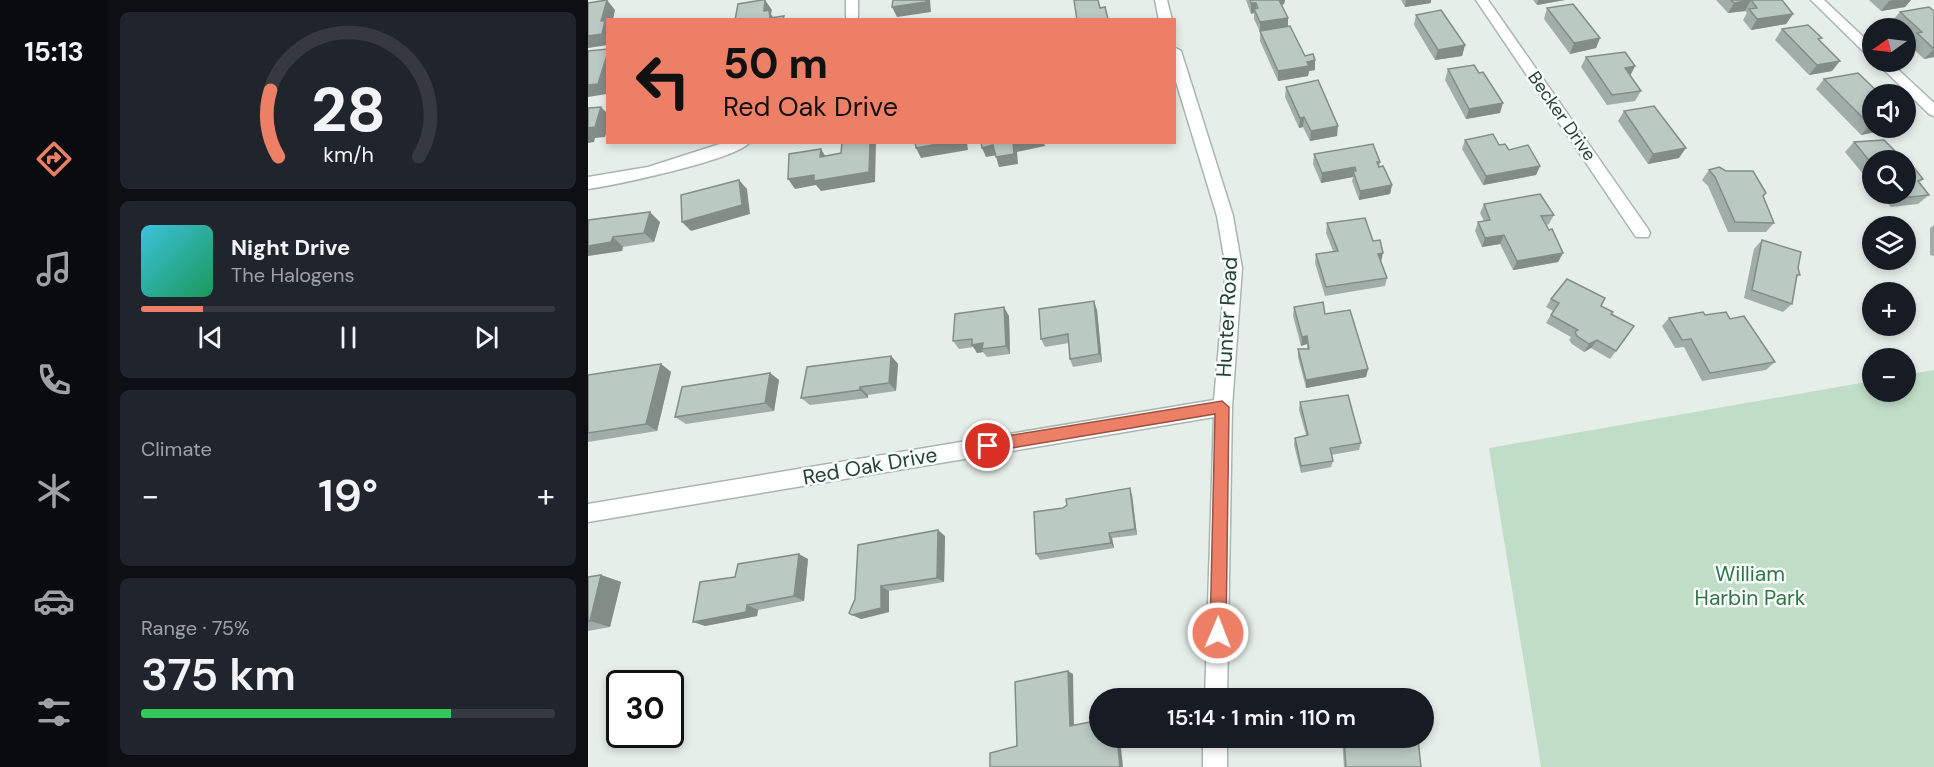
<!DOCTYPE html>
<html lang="en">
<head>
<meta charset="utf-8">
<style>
  body { margin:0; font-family:"DM Sans",sans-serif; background:#20242c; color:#f1f3f6; height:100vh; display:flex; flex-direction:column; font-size:22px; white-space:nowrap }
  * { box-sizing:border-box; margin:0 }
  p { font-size:20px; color:#9ea1a6 }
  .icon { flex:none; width:33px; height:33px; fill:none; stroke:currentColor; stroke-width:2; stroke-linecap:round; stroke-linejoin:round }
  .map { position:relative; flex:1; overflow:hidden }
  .panel { display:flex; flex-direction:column; gap:12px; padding:12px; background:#0d0f14; width:480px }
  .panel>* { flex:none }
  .banner { position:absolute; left:18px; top:18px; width:570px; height:126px; border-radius:0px; box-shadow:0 3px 9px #0003; background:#ed7f66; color:#111; overflow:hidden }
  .needle { width:39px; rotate:256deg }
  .fabs { position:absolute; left:1274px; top:18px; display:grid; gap:12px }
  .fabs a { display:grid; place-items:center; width:54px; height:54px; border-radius:50%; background:#171b24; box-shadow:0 3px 9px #0003; font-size:30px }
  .speed { position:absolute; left:18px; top:670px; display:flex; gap:12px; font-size:30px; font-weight:700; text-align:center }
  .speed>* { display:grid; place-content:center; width:78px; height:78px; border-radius:50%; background:#171b24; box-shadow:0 3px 9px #0003; line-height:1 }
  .speed .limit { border:3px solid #111; border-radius:9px; background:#fff; color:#111 }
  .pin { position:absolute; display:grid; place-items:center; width:51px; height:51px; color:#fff; margin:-26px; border:3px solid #fff; border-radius:50%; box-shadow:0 2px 6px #0007 }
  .me { position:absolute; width:66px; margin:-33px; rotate:1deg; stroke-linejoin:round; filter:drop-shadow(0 0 4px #0008) }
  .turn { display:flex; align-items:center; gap:21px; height:126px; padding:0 18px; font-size:27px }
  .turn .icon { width:78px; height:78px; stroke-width:2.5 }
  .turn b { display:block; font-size:42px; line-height:51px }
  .big { font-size:45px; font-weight:600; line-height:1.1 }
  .panel .card { flex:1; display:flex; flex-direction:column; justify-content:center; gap:9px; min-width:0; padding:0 21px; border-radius:9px; background:#20242c }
  .panel .dial { align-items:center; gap:0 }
  .dial svg { height:156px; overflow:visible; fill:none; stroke:#363941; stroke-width:7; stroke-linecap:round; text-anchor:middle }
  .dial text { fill:#f1f3f6; stroke:none }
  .song { display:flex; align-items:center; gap:18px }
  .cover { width:72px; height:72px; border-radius:9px; background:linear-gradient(135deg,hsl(190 70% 55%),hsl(150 70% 35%)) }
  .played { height:6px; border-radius:3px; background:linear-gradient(90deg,#ed7f66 15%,#363941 15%) }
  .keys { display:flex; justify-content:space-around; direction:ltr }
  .heat { display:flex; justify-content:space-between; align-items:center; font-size:33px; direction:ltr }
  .charge { height:9px; border-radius:4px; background:linear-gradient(90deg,#34c759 75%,#363941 0) }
  .trip { position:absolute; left:501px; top:688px; width:345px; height:60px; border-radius:30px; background:#171b24; box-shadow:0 3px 9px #0003; font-weight:600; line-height:60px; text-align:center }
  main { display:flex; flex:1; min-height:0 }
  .tabs { display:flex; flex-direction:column; width:108px; justify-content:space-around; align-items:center; background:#090b0e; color:#9ea1a6 }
  .tabs .icon { width:42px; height:42px }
  .tabs .on { color:#ed7f66 }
  .tabs b { font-size:27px; color:#f1f3f6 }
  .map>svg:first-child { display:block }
</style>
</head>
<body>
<main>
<nav class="tabs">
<b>15:13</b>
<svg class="icon on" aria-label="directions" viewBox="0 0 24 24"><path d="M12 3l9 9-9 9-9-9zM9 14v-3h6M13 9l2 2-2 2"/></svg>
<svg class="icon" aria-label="music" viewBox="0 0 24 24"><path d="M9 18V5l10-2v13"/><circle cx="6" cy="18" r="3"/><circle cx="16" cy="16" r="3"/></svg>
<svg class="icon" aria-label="phone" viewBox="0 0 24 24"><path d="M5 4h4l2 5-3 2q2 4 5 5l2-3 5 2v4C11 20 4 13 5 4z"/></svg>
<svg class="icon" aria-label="climate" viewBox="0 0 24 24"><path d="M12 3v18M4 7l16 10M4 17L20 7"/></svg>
<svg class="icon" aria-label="car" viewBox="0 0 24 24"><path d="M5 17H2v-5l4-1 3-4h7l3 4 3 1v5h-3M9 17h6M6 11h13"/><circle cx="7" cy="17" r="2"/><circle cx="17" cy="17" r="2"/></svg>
<svg class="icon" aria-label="filters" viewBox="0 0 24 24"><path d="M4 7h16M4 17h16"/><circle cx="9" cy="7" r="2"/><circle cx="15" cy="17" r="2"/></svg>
</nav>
<section class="panel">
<div class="card dial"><svg viewBox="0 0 100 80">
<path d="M14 69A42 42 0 1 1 86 69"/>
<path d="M14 69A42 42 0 0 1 10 35" stroke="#ed7f66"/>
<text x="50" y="56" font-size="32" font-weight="700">28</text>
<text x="50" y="72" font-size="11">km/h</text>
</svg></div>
<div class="card">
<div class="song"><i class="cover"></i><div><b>Night Drive</b><p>The Halogens</p></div></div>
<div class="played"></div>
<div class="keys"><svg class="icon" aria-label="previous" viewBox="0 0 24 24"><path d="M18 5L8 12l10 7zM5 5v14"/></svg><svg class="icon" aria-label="pause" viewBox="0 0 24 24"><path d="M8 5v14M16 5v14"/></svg><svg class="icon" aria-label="next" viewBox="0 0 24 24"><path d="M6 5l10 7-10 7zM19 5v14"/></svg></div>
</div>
<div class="card"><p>Climate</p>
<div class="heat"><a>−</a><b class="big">19°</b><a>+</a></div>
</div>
<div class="card"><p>Range · 75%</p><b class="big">375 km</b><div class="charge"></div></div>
</section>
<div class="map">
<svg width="1346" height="767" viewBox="0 0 1346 767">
  <rect width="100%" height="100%" fill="#e6eeea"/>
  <path fill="#c0dec7" d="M1346,370V767H953L901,448L1284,381V392H1317V375Z"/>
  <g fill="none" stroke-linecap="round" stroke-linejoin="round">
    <g stroke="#a8b6b1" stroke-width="3">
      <g id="minor">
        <rect x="258" y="0" width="12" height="20"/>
        <path d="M567,0H579L584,20H571Z"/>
        <path d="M888,0H900L1060,229L1062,233L1060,237H1048Z"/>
        <path d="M1223,0H1236L1284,45V56L1279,55Z"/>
        <path d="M586,47L593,51L645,216L654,268L644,407L639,699H617L626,417L0,522V504L626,400L638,268L629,216L586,75Z"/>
        <path d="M1288,62H1302L1346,103V116L1341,114Z"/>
        <path d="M138,142H162C148,160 27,185 0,189V177L60,167Z"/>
        <rect x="615" y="738" width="24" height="29"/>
      </g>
    </g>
    <use href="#minor" fill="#fff" fill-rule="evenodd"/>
  </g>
  <g fill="#a1ada8">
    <path d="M658,0H697L696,4L694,5L700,27L717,56L727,60V70L721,71L720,76L690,81L672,41V32L666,19V13L663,14Z"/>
    <path d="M813,0H843V3L817,7Z"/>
    <path d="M945,0H977L949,5Z"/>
    <path d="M1128,0H1194L1205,14L1198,24L1163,30L1155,20L1159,13L1157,11L1140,13Z"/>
    <path d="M1281,0H1323L1317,7L1293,11Z"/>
    <path d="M1341,7L1346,57L1336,59L1320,44L1323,40L1317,35V28H1310L1303,22L1312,12Z"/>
    <path d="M959,8L1012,38L1008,48L982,54L956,19Z"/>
    <path d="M828,15L877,45L874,56L847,60L826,25Z"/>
    <path d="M1194,29L1232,41L1244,71L1221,75L1187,40Z"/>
    <path d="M998,57L1047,66L1042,76L1053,91L1047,101L1019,105L993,67Z"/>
    <path d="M860,69L912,113L878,119L857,80Z"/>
    <path d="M1236,79L1284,128H1307L1273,135L1228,89Z"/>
    <path d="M698,87L749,136L722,141L715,127L711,128L697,97Z"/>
    <path d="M1036,111L1091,158L1060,164L1030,121Z"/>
    <path d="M877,140L911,145L952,166L948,175L895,185L874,149Z"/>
    <path d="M1266,142L1284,160V185L1257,152Z"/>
    <path d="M726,154L792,162L791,167L804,185L802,194L771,200L764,181L765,177L733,183L725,164Z"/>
    <path d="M1121,170L1175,196L1186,223L1178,232H1140L1120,186L1114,180Z"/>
    <path d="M1335,179L1331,183L1341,195L1330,204L1303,207L1291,194H1317Z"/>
    <path d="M896,204L966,215L961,224L958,225L975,253L970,262L925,270L912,244L894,247L887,231L890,222L896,221L892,213Z"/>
    <path d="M0,220L72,222L66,242L35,247L34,251Z"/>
    <path d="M739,223L793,261L799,278L797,286L737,296L727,263L728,254L745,251L738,233Z"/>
    <path d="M1346,225V256L1342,255V228Z"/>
    <path d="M1174,240L1210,268L1204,304L1195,312L1156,298L1166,249Z"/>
    <path d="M963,299L1013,306L1024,315L1028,351L1022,359L1003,348L996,352L984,344L981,340L983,337L958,323L965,311L958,307Z"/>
    <path d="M706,307L737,314L780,369L778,377L718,388L710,357V349H719V344L713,346L705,316Z"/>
    <path d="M509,310L514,362L485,367L482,359L481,343L457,347L453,339Z"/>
    <path d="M1117,315L1142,319L1187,362L1178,370L1114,381L1096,347L1087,348L1074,326L1081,318Z"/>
    <path d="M421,316L422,354L399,357L395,352L389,353L386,347L371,349L365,341Z"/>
    <path d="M303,356L310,364L308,391L280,395V398L222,405L213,398Z"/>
    <path d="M73,364L83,372L69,431L0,442V375Z"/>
    <path d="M182,373L191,380L186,411L98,424L87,417Z"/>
    <path d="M712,402L773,443L771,450L743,455L745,461L743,467L713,473L706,445L707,438L718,435L711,410Z"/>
    <path d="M544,495L549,535L524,538L526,548L452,560L448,554L475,508Z"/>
    <path d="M357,536L356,582L301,591V612L273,619L261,613Z"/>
    <path d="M220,559L216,601L170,610L169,616L117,626Z"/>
    <path d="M13,575L33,582L22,627L0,631V577Z"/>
    <path d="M754,738H802L833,767H756Z"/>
  </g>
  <g fill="#838d88">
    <path d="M19,0L27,10L25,20H20V45L0,48V36L13,21Z"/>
    <path d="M177,0L184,10L183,14L187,20H181L176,11Z"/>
    <path d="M338,0H342L343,12L309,17L304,7Z"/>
    <path d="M689,0H697L696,4L689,6Z"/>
    <path d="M818,0H843V3L817,7Z"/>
    <path d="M950,0H977L949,5Z"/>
    <path d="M1163,0L1157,11L1140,13L1146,3Z"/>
    <path d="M1306,0H1323L1317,7L1293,11L1301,1Z"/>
    <path d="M663,3H668V13L666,9V13L663,14Z"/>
    <path d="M1205,14L1198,24L1163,30L1169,19Z"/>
    <path d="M700,18V28L672,32V22Z"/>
    <path d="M1012,38L1008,48L982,54L986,43Z"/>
    <path d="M877,45L874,56L847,60L850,50Z"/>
    <path d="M1346,49V57L1336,59Z"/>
    <path d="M20,52L19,94L0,97V85Z"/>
    <path d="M727,60V70L721,71L720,76L690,81V71L719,62Z"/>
    <path d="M1252,61L1244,71L1221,75L1229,65Z"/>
    <path d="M1047,66L1042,76L1037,68Z"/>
    <path d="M915,103L912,113L878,119L881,109Z"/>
    <path d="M13,107L20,114V128L17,137L7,138L6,142L0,143V128Z"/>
    <path d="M716,117L715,127L711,128L712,118Z"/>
    <path d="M1284,124V128H1307L1273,135L1282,125Z"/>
    <path d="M750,126L749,136L722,141L723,131Z"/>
    <path d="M282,142H288L287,182L233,191L228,185L207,189L200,179Z"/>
    <path d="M361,142H379L380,150L333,158L328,148Z"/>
    <path d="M425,142H456L457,146L429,152L430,164L411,167L408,157Z"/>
    <path d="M405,145L409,155L398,157L394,148Z"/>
    <path d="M1098,148L1091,158L1060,164L1065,154Z"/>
    <path d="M233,149L239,159L232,157Z"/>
    <path d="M952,166L948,175L895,185L898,176Z"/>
    <path d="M767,167L765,177L733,183L734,173Z"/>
    <path d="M151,180L159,189L162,214L103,231L94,222Z"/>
    <path d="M804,185L802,194L771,200L772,191Z"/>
    <path d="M62,212L72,222L66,242L56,233Z"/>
    <path d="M916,235L912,244L894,247L897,238Z"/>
    <path d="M25,237L35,247L34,251L0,256V246Z"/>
    <path d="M795,253L793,262L790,254Z"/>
    <path d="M975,253L970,262L925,270L929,261Z"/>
    <path d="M506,301L509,310L514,362L511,354Z"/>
    <path d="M416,307L421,316L422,354L418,346Z"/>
    <path d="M719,336V344L713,346L714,337Z"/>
    <path d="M1009,340L1003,348L996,352L1001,344Z"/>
    <path d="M395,343L394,349L395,352L389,353L384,345Z"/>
    <path d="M303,356L310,364L308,391L301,383Z"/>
    <path d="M73,364L83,372L69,431L58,424Z"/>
    <path d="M780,369L778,377L718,388V380Z"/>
    <path d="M182,373L191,380L186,411L177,403Z"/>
    <path d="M272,387L280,395V398L272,390Z"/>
    <path d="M542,488L544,495L549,535L547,529Z"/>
    <path d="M350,530L357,536L356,582L349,578Z"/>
    <path d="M521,533L524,538L526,548L523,543Z"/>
    <path d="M211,554L220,559L216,601L206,596Z"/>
    <path d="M13,575L33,582L22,627L2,621Z"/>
    <path d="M293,586L301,591V612L273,619L264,615Z"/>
    <path d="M159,605L170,610L169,616L117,626L105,622Z"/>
    <path d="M480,671L485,674L486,728L482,726Z"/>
    <path d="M529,738H532L535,767H532Z"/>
  </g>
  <g fill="#bbc9c3" stroke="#838d88" stroke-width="1.5">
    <path d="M19,0L13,21H17L14,34L0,36V3Z"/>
    <path d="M174,0H177L176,11L181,10L182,18L196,16L195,20H147L150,4Z"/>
    <path d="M305,0H338V2L304,7Z"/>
    <path d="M486,0H510L512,8L517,7L520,19L489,20Z"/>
    <path d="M662,0H691L700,18L672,22L666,9L670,8L668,3H663Z"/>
    <path d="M1143,0H1194L1205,14L1169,19L1161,9L1169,8L1163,0L1146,3Z"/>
    <path d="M985,4L1012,38L986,43L959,8Z"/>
    <path d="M1341,7L1346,11V49L1329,33L1334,32L1312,12Z"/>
    <path d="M853,10L877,45L850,50L828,15Z"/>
    <path d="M1220,25L1234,38L1230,39L1252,61L1229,65L1194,29Z"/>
    <path d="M702,26L717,56L725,54L727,60L719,62L721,66L690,71L672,31Z"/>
    <path d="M20,49V52L10,84L0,85V51Z"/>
    <path d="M1037,52L1047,66L1037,68L1053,91L1024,95L998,57Z"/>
    <path d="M886,65L891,73L895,72L915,103L881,109L860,69Z"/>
    <path d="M1270,73L1292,94H1284V124L1282,125L1236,79Z"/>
    <path d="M730,80L750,126L723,131L716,117L712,118L698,87Z"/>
    <path d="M1066,106L1098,148L1065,154L1036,111Z"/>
    <path d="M13,107L7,127L0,128V108Z"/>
    <path d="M905,134L911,145L917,144L921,150L940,145L952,166L898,176L877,140Z"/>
    <path d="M1296,140L1316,160H1284V164L1266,142Z"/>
    <path d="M254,142H282L281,172L226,181V175L200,179L201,154L233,149L232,157L253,153Z"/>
    <path d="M327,142H361L328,148Z"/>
    <path d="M393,142H425L426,154L408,157L405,145L394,148Z"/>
    <path d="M785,144L792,162H789L791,167L795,166L804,185L772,191L765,171H768L767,167L734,173L726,154Z"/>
    <path d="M1317,161L1320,164H1323L1335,179L1330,181L1341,195L1313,198L1309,194H1317Z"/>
    <path d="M1131,167L1138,171H1165L1178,193L1175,196L1186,223L1147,222L1127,177L1121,170Z"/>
    <path d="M151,180L154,205L94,222L93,195Z"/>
    <path d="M952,194L966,215L953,216L961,230L964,229L975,253L929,261L916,235L897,238L890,222L902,220L896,204Z"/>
    <path d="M62,212L56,233L25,237L23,242L0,246V220Z"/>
    <path d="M777,218L785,241L792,240L795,253L790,254L799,278L738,287L728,254L750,251L739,223Z"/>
    <path d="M1174,240L1213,252L1210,268L1212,275H1209L1204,304L1164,290Z"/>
    <path d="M979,279L1017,298L1013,306L1025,312L1023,314L1046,326L1028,351L1009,340L1001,344L989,336L987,332L990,330L963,315L971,303L963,299Z"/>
    <path d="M506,301L511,354L482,359L480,334L453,339L451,309Z"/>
    <path d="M735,302L737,314L762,310L780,369L718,380L710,349H721L719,336L714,337L706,307Z"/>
    <path d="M416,307L418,346L394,349L395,343L384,345V339L365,341L367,314Z"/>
    <path d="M1115,312L1117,315L1138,312L1142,319L1156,316L1187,362L1122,373L1103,339L1094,340L1081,318Z"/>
    <path d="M303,356L301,383L272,387V390L213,398L219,367Z"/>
    <path d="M73,364L58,424L0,433V375Z"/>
    <path d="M182,373L177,403L87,417L94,387Z"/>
    <path d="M760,395L773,443L742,448L745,461L713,466L707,438L720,435L712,402Z"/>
    <path d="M542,488L547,529L521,533L523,543L448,554L446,512L475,508L479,505L478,499Z"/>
    <path d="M350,530L349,578L293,586V608L264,615L261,613L267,599L270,545Z"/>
    <path d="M211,554L206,596L159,605L158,612L105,622L112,582L147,577L150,564Z"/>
    <path d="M13,575L2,621L0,622V577Z"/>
    <path d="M480,671L482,726L512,720V738H529L532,767H402V753L429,746L427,682Z"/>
    <path d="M756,738H802L803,739H830L833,767H758Z"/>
  </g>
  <path fill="#ed7f66" stroke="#9a5342" stroke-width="1.5" d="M634,401L641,407L638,633L635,638L630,641L624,638L622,633L627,414L400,452L392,446L400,439Z"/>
  <g text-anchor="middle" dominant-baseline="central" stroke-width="5" stroke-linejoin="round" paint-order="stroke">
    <g font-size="18" fill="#254038" stroke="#f7fbf9">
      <text transform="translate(974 116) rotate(55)">Becker Drive</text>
    </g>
    <g font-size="21" fill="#254038" stroke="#f7fbf9">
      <text transform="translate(639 317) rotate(-87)">Hunter Road</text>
      <text transform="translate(282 466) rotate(-10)">Red Oak Drive</text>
    </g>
    <g font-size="21" fill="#317648" stroke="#f7fbf9">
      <text x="1162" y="574">William<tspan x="1162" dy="24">Harbin Park</tspan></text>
    </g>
  </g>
</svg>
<div class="fabs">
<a><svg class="needle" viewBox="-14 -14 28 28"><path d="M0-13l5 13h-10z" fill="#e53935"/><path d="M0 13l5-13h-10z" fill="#9ea1a6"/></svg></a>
<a><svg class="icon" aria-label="sound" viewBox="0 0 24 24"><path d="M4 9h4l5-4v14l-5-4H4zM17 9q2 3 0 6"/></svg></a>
<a><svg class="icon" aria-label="search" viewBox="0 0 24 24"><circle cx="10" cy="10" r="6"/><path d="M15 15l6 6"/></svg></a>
<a><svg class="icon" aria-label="layers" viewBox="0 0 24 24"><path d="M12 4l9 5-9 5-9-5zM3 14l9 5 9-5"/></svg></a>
<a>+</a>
<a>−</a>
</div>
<div class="speed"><div class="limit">30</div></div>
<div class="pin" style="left:400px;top:446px;background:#d93025"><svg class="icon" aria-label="arrive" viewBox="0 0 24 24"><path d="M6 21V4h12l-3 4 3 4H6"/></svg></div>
<svg class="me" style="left:630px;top:633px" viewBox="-20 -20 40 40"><circle r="17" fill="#ed7f66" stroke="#fff" stroke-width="3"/><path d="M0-11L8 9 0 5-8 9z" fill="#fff"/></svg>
<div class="trip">15:14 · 1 min · 110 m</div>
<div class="banner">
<div class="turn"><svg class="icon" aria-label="left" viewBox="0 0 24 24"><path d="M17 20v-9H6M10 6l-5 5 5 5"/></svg><div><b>50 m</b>Red Oak Drive</div></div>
</div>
</div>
</main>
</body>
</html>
